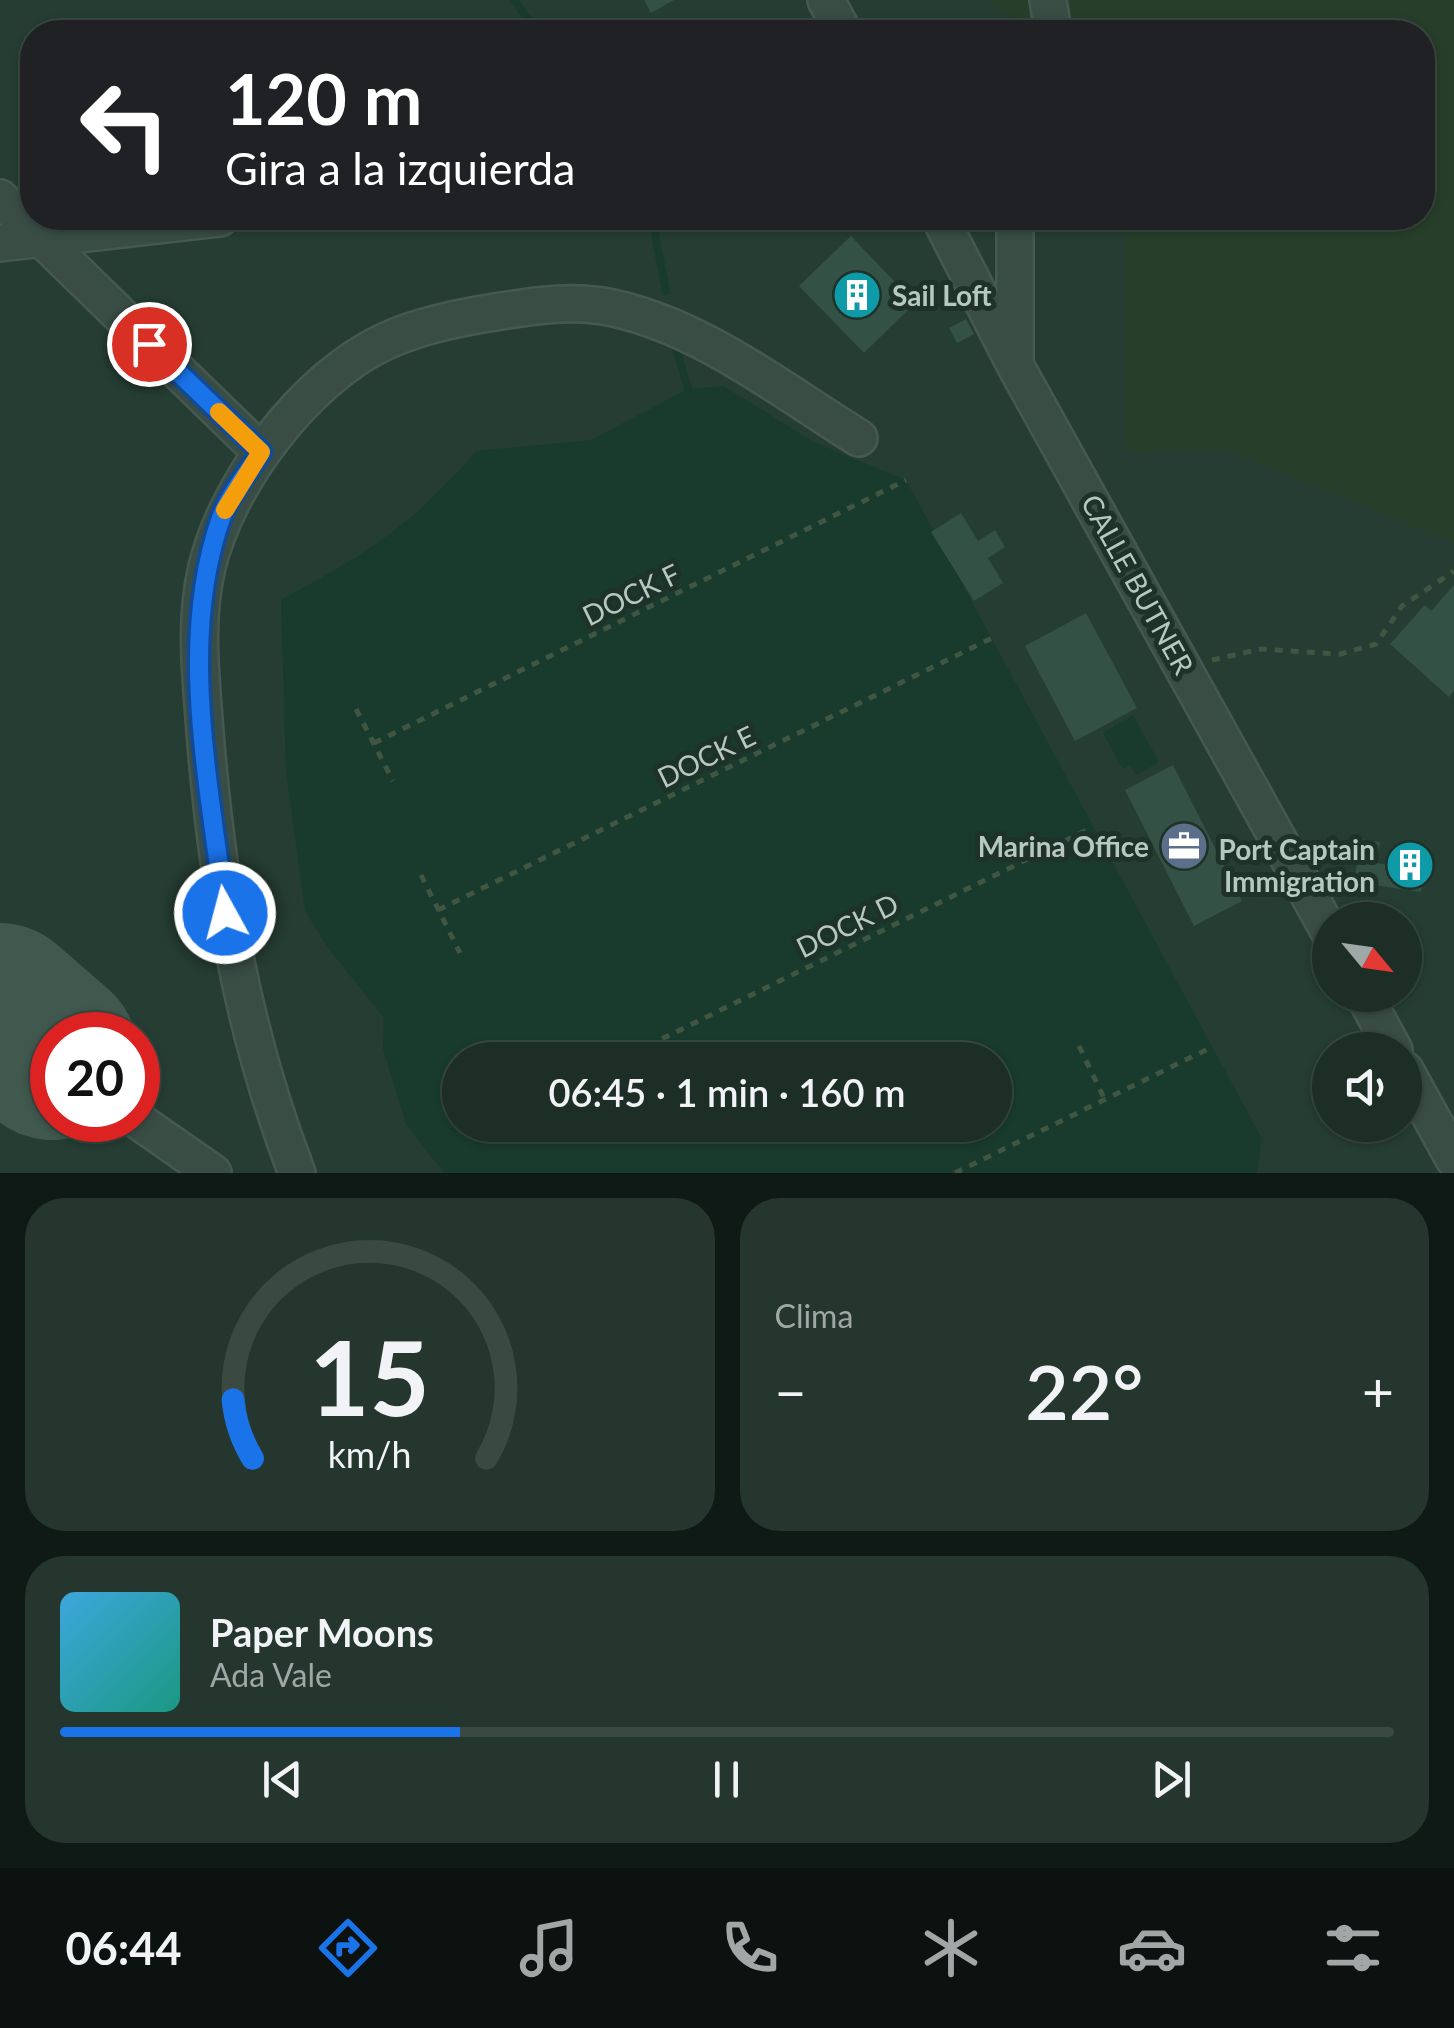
<!DOCTYPE html>
<html lang="es">
<head>
<meta charset="utf-8">
<style>
  body { margin:0; font-family:Lato,sans-serif; background:#25362e; color:#f1f3f6; height:100vh; display:flex; flex-direction:column; font-size:38px; white-space:nowrap }
  * { box-sizing:border-box; margin:0 }
  p { font-size:32px; color:#a0a8a7 }
  .icon { flex:none; width:55px; height:55px; fill:none; stroke:currentColor; stroke-width:2; stroke-linecap:round; stroke-linejoin:round }
  .map { position:relative; height:1173px; overflow:hidden }
  .details { display:flex; flex-direction:column; gap:25px; padding:25px; background:#0f1915; flex:1 }
  .details>* { flex:none }
  .top-card { position:absolute; left:20px; top:20px; width:1415px; height:210px; border-radius:40px; box-shadow:0 2px 8px #0004,0 0 0 2px #3a4a43; background:#202124; color:#fff; overflow:hidden }
  .needle { width:65px; rotate:119deg }
  .fabs { position:absolute; left:1312px; top:902px; display:grid; gap:20px }
  .fabs a { display:grid; place-items:center; width:110px; height:110px; border-radius:50%; background:#1c2e26; box-shadow:0 2px 8px #0004,0 0 0 2px #3a4a43; font-size:50px }
  .speed { position:absolute; left:30px; top:1012px; display:flex; gap:20px; font-size:50px; font-weight:700; text-align:center }
  .speed>* { display:grid; place-content:center; width:130px; height:130px; border-radius:50%; background:#1c2e26; box-shadow:0 2px 8px #0004,0 0 0 2px #3a4a43; line-height:1 }
  .speed .limit { border:15px solid #d22; background:#fff; color:#111 }
  .pin { position:absolute; display:grid; place-items:center; width:85px; height:85px; color:#fff; margin:-42px; border:5px solid #fff; border-radius:50%; box-shadow:0 2px 10px #0007 }
  .me { position:absolute; width:110px; margin:-55px; rotate:353deg; stroke-linejoin:round; filter:drop-shadow(0 0 8px #0008) }
  .turn { display:flex; align-items:center; gap:35px; height:210px; padding:0 40px; font-size:45px }
  .turn .icon { width:130px; height:130px; stroke-width:2.5 }
  .turn b { display:block; font-size:70px; line-height:85px }
  .big { font-size:75px; font-weight:600; line-height:1.1 }
  .details .card { flex:1; display:flex; flex-direction:column; justify-content:center; gap:15px; min-width:0; padding:0 35px; border-radius:40px; background:#25362e }
  .details .dial { align-items:center; gap:0 }
  .dial svg { height:260px; overflow:visible; fill:none; stroke:#3a4a43; stroke-width:7; stroke-linecap:round; text-anchor:middle }
  .dial text { fill:#f1f3f6; stroke:none }
  .song { display:flex; align-items:center; gap:30px }
  .cover { width:120px; height:120px; border-radius:15px; background:linear-gradient(135deg,hsl(200 70% 55%),hsl(170 70% 35%)) }
  .played { height:10px; border-radius:5px; background:linear-gradient(90deg,#1a73e8 30%,#3a4a43 30%) }
  .keys { display:flex; justify-content:space-around; direction:ltr }
  .heat { display:flex; justify-content:space-between; align-items:center; font-size:55px; direction:ltr }
  .details .tiles { flex:1; display:grid; gap:25px; grid-template-columns:1fr 1fr }
  .card:last-child { grid-column:span 2 }
  .trip { position:absolute; left:442px; top:1042px; width:570px; height:100px; border-radius:50px; background:#1c2e26; box-shadow:0 2px 8px #0004,0 0 0 2px #3a4a43; font-weight:600; line-height:100px; text-align:center }
  .menu { display:flex; height:160px; justify-content:space-around; align-items:center; background:#0b120f; color:#a0a8a7 }
  .menu .icon { width:70px; height:70px }
  .menu .on { color:#1a73e8 }
  .menu b { font-size:45px; color:#f1f3f6 }
  .map>svg:first-child { display:block }
</style>
</head>
<body>
<div class="map">
<svg width="1454" height="1173" viewBox="0 0 1454 1173">
  <rect width="100%" height="100%" fill="#253d33"/>
  <path fill="#273e2a" d="M988,0H1454V543L1227,451L1124,452L1125,218H1422V32H1028Z"/>
  <g fill="#183b2d" fill-rule="evenodd">
    <path d="M723,386L814,442L906,480L1262,1139L1257,1173H444L406,1124L383,1049L384,1018L329,949L305,911L286,771L281,600C368,553 410,527 476,451L591,440L688,389ZM460,1060H995V1125H460Z"/>
    <path d="M1133,715L1159,762L1136,775L1130,765L1123,769L1103,733Z"/>
  </g>
  <g fill="none" stroke-linecap="round" stroke-linejoin="round">
    <g stroke="#183b2d" stroke-width="8">
      <path d="M514,0L537,32"/>
      <path d="M652,218L666,291"/>
      <path d="M674,340L688,389"/>
    </g>
    <path stroke="#40584e" stroke-width="172" d="M0,1009L52,1054"/>
  </g>
  <g fill="#345145">
    <path d="M644,0H674L651,13Z"/>
    <path d="M851,236L915,303L864,353L799,286Z"/>
    <path d="M966,319L974,334L957,343L949,328Z"/>
    <path d="M961,513L978,541L995,530L1005,547L988,558L1003,583L974,601L931,532Z"/>
    <path d="M1454,585V691L1449,697L1390,644L1425,605L1431,611Z"/>
    <path d="M1086,613L1137,708L1075,741L1025,646Z"/>
    <path d="M1173,765L1242,901L1194,926L1125,790Z"/>
    <path d="M1361,839L1380,842L1377,863L1394,866L1397,846L1428,850L1421,892L1354,882Z"/>
  </g>
  <g fill="none" stroke-linecap="round" stroke-linejoin="round">
    <g stroke="#455951" stroke-width="40">
      <g id="minor">
        <path d="M826,0L843,32"/>
        <path d="M1048,0L1053,32"/>
        <path d="M0,198L261,452"/>
        <path d="M940,218L1015,365L1330,933"/>
        <path d="M0,243L220,218"/>
        <path d="M1015,359V218"/>
        <path d="M1364,995L1394,1050"/>
        <path d="M1405,1070L1454,1159"/>
        <path d="M137,1120L213,1173"/>
        <path d="M297,1173C242,1031 217,883 205,732C201,676 194,622 207,567C227,483 305,379 384,342C420,325 463,317 501,311C539,305 575,300 613,308C704,328 781,390 859,438"/>
      </g>
    </g>
    <g stroke="#405642" stroke-width="5" stroke-dasharray="8 8" stroke-linecap="butt">
      <path d="M1212,660L1261,649L1340,654L1376,644L1402,606L1454,571"/>
      <path d="M356,709L393,781"/>
      <path d="M374,743L906,480"/>
      <path d="M421,875L460,953"/>
      <path d="M438,910L992,638"/>
      <path d="M547,1044L555,1060"/>
      <path d="M1079,1046L1105,1100"/>
      <path d="M619,1060L1093,827"/>
      <path d="M588,1125L595,1138"/>
      <path d="M955,1173L1212,1047"/>
    </g>
    <use href="#minor" stroke="#394d45" stroke-width="35"/>
  </g>
  <g fill="none" stroke-linecap="round" stroke-linejoin="round">
    <g stroke="#114b97" stroke-width="25">
      <path id="route" d="M149,344L261,452C248,473 229,495 221,518C177,643 210,784 225,913"/>
    </g>
    <use href="#route" stroke="#1a73e8" stroke-width="18"/>
    <path stroke="#f59e0b" stroke-width="18" d="M219,412L261,452L225,510"/>
  </g>
  <defs>
    <g id="building-disc" transform="scale(2.5)"><circle r="9.5" fill="#0f9aa8" stroke="#1e322a"/><path d="M-4-6H4V6H1V3H-1V6H-4ZM-2.5-4.3h1.7v1.8h-1.7ZM.8-4.3h1.7v1.8H.8ZM-2.5-1h1.7V.8h-1.7ZM.8-1h1.7V.8H.8Z" fill="#fff"/></g>
    <g id="office-disc" transform="scale(2.5)"><circle r="9.5" fill="#5c6f8a" stroke="#1e322a"/><path d="M-6-3h4V-5.5h4V-3h4V5H-6ZM-1-4.5V-3h2v-1.5ZM-6 0V1H6V0Z" fill="#fff"/></g>
  </defs>
  <g fill-rule="evenodd">
    <use href="#building-disc" x="857" y="295"/>
    <use href="#office-disc" x="1184" y="846"/>
    <use href="#building-disc" x="1410" y="865"/>
  </g>
  <g text-anchor="middle" dominant-baseline="central" stroke-width="10" stroke-linejoin="round" paint-order="stroke">
    <g font-size="28" font-weight="bold" fill="#b5c8c1" stroke="#1e322a" text-anchor="end">
      <text x="892" y="295" text-anchor="start">Sail Loft</text>
      <text x="1149" y="846">Marina Office</text>
      <text x="1375" y="849">Port Captain<tspan x="1375" dy="32">Immigration</tspan></text>
    </g>
    <g font-size="28" fill="#b5c8c1" stroke="#1e322a">
      <text transform="translate(1138 584) rotate(61)">CALLE BUTNER</text>
      <text transform="translate(631 594) rotate(-26)">DOCK F</text>
      <text transform="translate(706 756) rotate(-26)">DOCK E</text>
      <text transform="translate(847 925) rotate(-26)">DOCK D</text>
    </g>
  </g>
</svg>
<div class="fabs">
<a><svg class="needle" viewBox="-14 -14 28 28"><path d="M0-13l5 13h-10z" fill="#e53935"/><path d="M0 13l5-13h-10z" fill="#a0a8a7"/></svg></a>
<a><svg class="icon" aria-label="sound" viewBox="0 0 24 24"><path d="M4 9h4l5-4v14l-5-4H4zM17 9q2 3 0 6"/></svg></a>
</div>
<div class="speed"><div class="limit">20</div></div>
<div class="pin" style="left:149px;top:344px;background:#d93025"><svg class="icon" aria-label="arrive" viewBox="0 0 24 24"><path d="M6 21V4h12l-3 4 3 4H6"/></svg></div>
<svg class="me" style="left:225px;top:913px" viewBox="-20 -20 40 40"><circle r="17" fill="#1a73e8" stroke="#fff" stroke-width="3"/><path d="M0-11L8 9 0 5-8 9z" fill="#fff"/></svg>
<div class="trip">06:45 · 1 min · 160 m</div>
<div class="top-card">
<div class="turn"><svg class="icon" aria-label="left" viewBox="0 0 24 24"><path d="M17 20v-9H6M10 6l-5 5 5 5"/></svg><div><b>120 m</b>Gira a la izquierda</div></div>
</div>
</div>
<section class="details">
<div class="tiles">
<div class="card dial"><svg viewBox="0 0 100 80">
<path d="M14 69A42 42 0 1 1 86 69"/>
<path d="M14 69A42 42 0 0 1 8 51" stroke="#1a73e8"/>
<text x="50" y="56" font-size="32" font-weight="700">15</text>
<text x="50" y="72" font-size="11">km/h</text>
</svg></div>
<div class="card"><p>Clima</p>
<div class="heat"><a>−</a><b class="big">22°</b><a>+</a></div>
</div>
<div class="card">
<div class="song"><i class="cover"></i><div><b>Paper Moons</b><p>Ada Vale</p></div></div>
<div class="played"></div>
<div class="keys"><svg class="icon" aria-label="previous" viewBox="0 0 24 24"><path d="M18 5L8 12l10 7zM5 5v14"/></svg><svg class="icon" aria-label="pause" viewBox="0 0 24 24"><path d="M8 5v14M16 5v14"/></svg><svg class="icon" aria-label="next" viewBox="0 0 24 24"><path d="M6 5l10 7-10 7zM19 5v14"/></svg></div>
</div>
</div>
</section>
<nav class="menu">
<b>06:44</b>
<svg class="icon on" aria-label="directions" viewBox="0 0 24 24"><path d="M12 3l9 9-9 9-9-9zM9 14v-3h6M13 9l2 2-2 2"/></svg>
<svg class="icon" aria-label="music" viewBox="0 0 24 24"><path d="M9 18V5l10-2v13"/><circle cx="6" cy="18" r="3"/><circle cx="16" cy="16" r="3"/></svg>
<svg class="icon" aria-label="phone" viewBox="0 0 24 24"><path d="M5 4h4l2 5-3 2q2 4 5 5l2-3 5 2v4C11 20 4 13 5 4z"/></svg>
<svg class="icon" aria-label="climate" viewBox="0 0 24 24"><path d="M12 3v18M4 7l16 10M4 17L20 7"/></svg>
<svg class="icon" aria-label="car" viewBox="0 0 24 24"><path d="M5 17H2v-5l4-1 3-4h7l3 4 3 1v5h-3M9 17h6M6 11h13"/><circle cx="7" cy="17" r="2"/><circle cx="17" cy="17" r="2"/></svg>
<svg class="icon" aria-label="filters" viewBox="0 0 24 24"><path d="M4 7h16M4 17h16"/><circle cx="9" cy="7" r="2"/><circle cx="15" cy="17" r="2"/></svg>
</nav>
</body>
</html>
